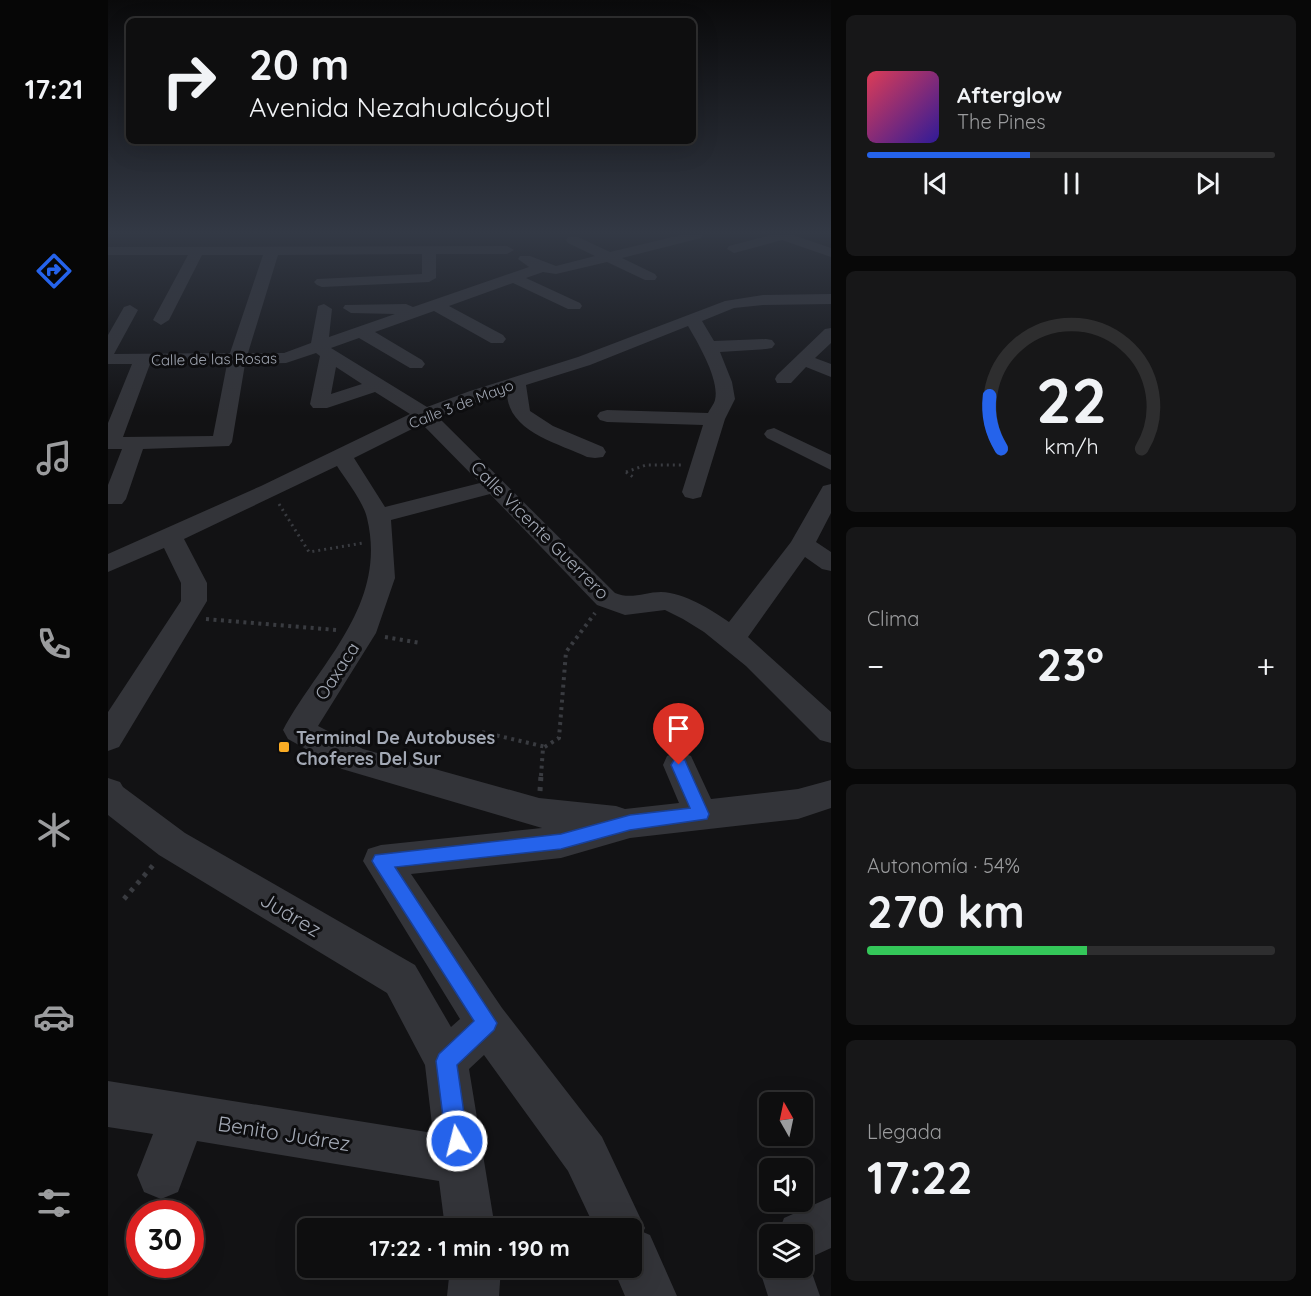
<!DOCTYPE html>
<html lang="es">
<head>
<meta charset="utf-8">
<style>
  body { margin:0; font-family:Quicksand,sans-serif; background:#171718; color:#f1f3f6; height:100vh; display:flex; flex-direction:column; font-size:22px; white-space:nowrap }
  * { box-sizing:border-box; margin:0 }
  p { font-size:20px; color:#9b9c9e }
  .icon { flex:none; width:33px; height:33px; fill:none; stroke:currentColor; stroke-width:2; stroke-linecap:round; stroke-linejoin:round }
  .map { position:relative; flex:1; overflow:hidden }
  .panel { display:flex; flex-direction:column; gap:15px; padding:15px; background:#080808; width:480px }
  .panel>* { flex:none }
  .guide { position:absolute; left:18px; top:18px; width:570px; height:126px; border-radius:9px; box-shadow:0 6px 24px #0002,0 0 0 2px #2e2e2f; background:#0e0e0f; color:#f1f3f6; overflow:hidden }
  .needle { width:39px; rotate:351deg }
  .controls { position:absolute; left:651px; top:1092px; display:grid; gap:12px }
  .controls a { display:grid; place-items:center; width:54px; height:54px; border-radius:9px; background:#0e0e0f; box-shadow:0 6px 24px #0002,0 0 0 2px #2e2e2f; font-size:30px }
  .speed { position:absolute; left:18px; top:1200px; display:flex; gap:12px; font-size:30px; font-weight:700; text-align:center }
  .speed>* { display:grid; place-content:center; width:78px; height:78px; border-radius:50%; background:#0e0e0f; box-shadow:0 6px 24px #0002,0 0 0 2px #2e2e2f; line-height:1 }
  .speed .limit { border:9px solid #d22; background:#fff; color:#111 }
  .pin { position:absolute; display:grid; place-items:center; width:51px; height:51px; color:#fff; margin:-62px -26px; border-radius:50% 50% 50% 0; rotate:-45deg; box-shadow:0 0 6px #0007 }
  .pin .icon { rotate:45deg }
  .me { position:absolute; width:66px; margin:-33px; rotate:352deg; stroke-linejoin:round; filter:drop-shadow(0 0 4px #0008) }
  .turn { display:flex; align-items:center; gap:21px; height:126px; padding:0 24px; font-size:27px }
  .turn .icon { width:78px; height:78px; stroke-width:2.5 }
  .turn b { display:block; font-size:42px; line-height:51px }
  .big { font-size:45px; font-weight:700; line-height:1.1 }
  .panel .widget { flex:1; display:flex; flex-direction:column; justify-content:center; gap:9px; min-width:0; padding:0 21px; border-radius:9px; background:#171718 }
  .panel .dial { align-items:center; gap:0 }
  .dial svg { height:156px; overflow:visible; fill:none; stroke:#2e2e2f; stroke-width:7; stroke-linecap:round; text-anchor:middle }
  .dial text { fill:#f1f3f6; stroke:none }
  .song { display:flex; align-items:center; gap:18px }
  .cover { width:72px; height:72px; border-radius:9px; background:linear-gradient(135deg,hsl(350 70% 55%),hsl(250 70% 35%)) }
  .played { height:6px; border-radius:3px; background:linear-gradient(90deg,#2563eb 40%,#2e2e2f 40%) }
  .keys { display:flex; justify-content:space-around; direction:ltr }
  .heat { display:flex; justify-content:space-between; align-items:center; font-size:33px; direction:ltr }
  .charge { height:9px; border-radius:4px; background:linear-gradient(90deg,#34c759 54%,#2e2e2f 0) }
  .trip { position:absolute; left:189px; top:1218px; width:345px; height:60px; border-radius:9px; background:#0e0e0f; box-shadow:0 6px 24px #0002,0 0 0 2px #2e2e2f; font-weight:700; line-height:60px; text-align:center }
  main { display:flex; flex:1; min-height:0 }
  .tab-bar { display:flex; flex-direction:column; width:108px; justify-content:space-around; align-items:center; background:#060606; color:#9b9c9e }
  .tab-bar .icon { width:42px; height:42px }
  .tab-bar .active { color:#2563eb }
  .tab-bar b { font-size:27px; color:#f1f3f6 }
  .map>svg:first-child { display:block }
</style>
</head>
<body>
<main>
<nav class="tab-bar">
<b>17:21</b>
<svg class="icon active" aria-label="directions" viewBox="0 0 24 24"><path d="M12 3l9 9-9 9-9-9zM9 14v-3h6M13 9l2 2-2 2"/></svg>
<svg class="icon" aria-label="music" viewBox="0 0 24 24"><path d="M9 18V5l10-2v13"/><circle cx="6" cy="18" r="3"/><circle cx="16" cy="16" r="3"/></svg>
<svg class="icon" aria-label="phone" viewBox="0 0 24 24"><path d="M5 4h4l2 5-3 2q2 4 5 5l2-3 5 2v4C11 20 4 13 5 4z"/></svg>
<svg class="icon" aria-label="climate" viewBox="0 0 24 24"><path d="M12 3v18M4 7l16 10M4 17L20 7"/></svg>
<svg class="icon" aria-label="car" viewBox="0 0 24 24"><path d="M5 17H2v-5l4-1 3-4h7l3 4 3 1v5h-3M9 17h6M6 11h13"/><circle cx="7" cy="17" r="2"/><circle cx="17" cy="17" r="2"/></svg>
<svg class="icon" aria-label="filters" viewBox="0 0 24 24"><path d="M4 7h16M4 17h16"/><circle cx="9" cy="7" r="2"/><circle cx="15" cy="17" r="2"/></svg>
</nav>
<div class="map">
<svg width="723" height="1296" viewBox="0 0 723 1296">
  <rect width="100%" height="100%" fill="#121214"/>
  <g fill="none" stroke-linecap="round" stroke-linejoin="round">
    <g stroke="#393b40" stroke-width="3" stroke-dasharray="2 4" stroke-linecap="butt">
      <path d="M518,472L538,465H573"/>
      <path d="M518,472L525,477"/>
      <path d="M171,504L201,552L255,543"/>
    </g>
    <g stroke="#393b40" stroke-width="4" stroke-dasharray="3 4.5" stroke-linecap="butt">
      <path d="M98,619L228,630"/>
      <path d="M277,637L312,643"/>
      <path d="M374,732L438,747"/>
      <path d="M433,776L435,748L451,738L458,652L487,613"/>
    </g>
    <g stroke="#393b40" stroke-width="5" stroke-dasharray="4 6" stroke-linecap="butt">
      <path d="M432,791L433,775"/>
      <path d="M16,899L47,863"/>
    </g>
    <g fill="#333439" fill-rule="evenodd">
      <path d="M573,235H595L593,238L514,258L547,274L549,277L547,280H537L499,262L448,274L435,272L418,278L472,303L474,306L472,309H460L405,283L341,306L395,335L398,339L395,343H383L326,311L267,332L314,360L317,364L314,368H302L251,338L223,348L319,407L362,391L470,357L617,301L655,295L723,294V304L655,305L626,308L594,321L606,341L658,339L664,340L667,344L664,348L658,349L612,352L624,382L627,399L617,419L593,497L585,499L577,497L574,492L595,425L499,422L492,420L489,416L492,412L499,410L600,413C602,409 606,404 607,400C612,380 590,343 580,326L482,365L418,385L422,411L445,426L495,447L498,452L495,457L487,458L479,457C450,443 399,432 399,392L330,417L507,593C523,600 537,592 553,592C577,593 602,609 621,622L683,542L715,486L723,484V513L708,542L723,552V571L714,569L697,557L640,637L723,712V743L712,740L638,666L596,632L575,619L557,610L517,615L489,605L382,494L283,520L287,578L268,633L210,726L255,749L431,798L508,806L517,809L571,803L555,765L559,756L571,752L583,756L603,799L690,789L723,780V808L690,819L522,838L453,858L303,874L394,1008L494,1137L537,1228L535,1232L542,1235L569,1296H517L505,1268H524V1228H487L460,1171L376,1055L361,1069L387,1228H337L331,1181L89,1141L70,1192L53,1199L36,1192L29,1175L45,1134L0,1127V1081L325,1133L317,1065L279,993L51,855L0,815V778L12,782L15,787L77,833L307,965L343,1027L352,1019L255,861L260,849L273,845L434,828L234,769L180,739L175,730C212,662 280,605 259,518C256,503 238,480 229,466L76,539L99,583V601L11,747L0,751V712L73,601V583L56,548L0,572V554L153,486L302,414L267,392L219,408H205L202,404L212,356L208,353L178,363L137,364L124,442L121,446L35,449L18,499L14,504H0V485L14,449H0V423L24,364H0V335L16,307L22,305L30,310L6,354L122,353L155,255H94L61,320L53,325L45,320L80,255H0V247L399,246L406,250L399,254H328V278L321,282L214,287L209,285L206,282L209,279L314,274V254L170,255L140,353H176L203,343L210,306L216,304L224,309L221,337L287,314L243,313L235,308L237,305L298,304L305,307L421,267L410,259L412,256H422L448,266L487,256L460,243L458,240L460,237H470L502,252ZM42,364H119L105,436L15,437ZM228,367L254,384L223,394ZM314,424L372,483L277,507L246,458Z"/>
      <path d="M663,235H685L723,248V257L674,240L626,253L619,249L621,246Z"/>
      <path d="M723,328V343L707,358L723,364V377L698,367L683,383H669L667,379L669,375L717,329Z"/>
      <path d="M666,428L723,455V470L659,438L656,434L659,430Z"/>
      <path d="M723,1197V1248L699,1259L712,1296H660L651,1268L659,1250L662,1249V1268H694V1234H670L676,1218Z"/>
      <path d="M342,1268H393L391,1296H339Z"/>
    </g>
  </g>
  <linearGradient id="sky" x2="0" y2="1"><stop stop-color="#0a0a0b"/><stop offset="0.56" stop-color="#333945"/><stop offset="1" stop-color="#333945" stop-opacity="0"/></linearGradient>
  <rect width="723" height="416" fill="url(#sky)"/>
  <path fill="#2563eb" stroke="#184099" stroke-width="1.5" d="M571,759L577,760L579,765L601,814L599,819L522,830L453,849L287,867L389,1023L386,1030L349,1065L360,1141L357,1148L349,1152L341,1148L338,1141L328,1061L331,1054L366,1021L267,866L264,861L267,855L453,834L522,815L582,808L563,765L566,760Z"/>
  <rect fill="#faac24" stroke="#0d0d0f" stroke-width="2" x="170" y="741" width="12" height="12" rx="3"/>
  <g text-anchor="middle" dominant-baseline="central" stroke-width="6" stroke-linejoin="round" paint-order="stroke">
    <g font-size="15" fill="#a3a9b5" stroke="#0d0d0f">
      <text transform="translate(106 359) rotate(-1)">Calle de las Rosas</text>
      <text transform="translate(353 404) rotate(-21)">Calle 3 de Mayo</text>
    </g>
    <g font-size="18" fill="#a3a9b5" stroke="#0d0d0f">
      <text transform="translate(432 530) rotate(45)">Calle Vicente Guerrero</text>
      <text transform="translate(229 671) rotate(-57)">Oaxaca</text>
    </g>
    <g font-size="18" font-weight="bold" fill="#a3a9b5" stroke="#0d0d0f" text-anchor="start">
      <text x="188" y="737">Terminal De Autobuses<tspan x="188" dy="21">Choferes Del Sur</tspan></text>
    </g>
    <g font-size="21" fill="#a3a9b5" stroke="#0d0d0f">
      <text transform="translate(183 914) rotate(31)">Juárez</text>
      <text transform="translate(176 1133) rotate(9)">Benito Juárez</text>
    </g>
  </g>
</svg>
<div class="controls">
<a><svg class="needle" viewBox="-14 -14 28 28"><path d="M0-13l5 13h-10z" fill="#e53935"/><path d="M0 13l5-13h-10z" fill="#9b9c9e"/></svg></a>
<a><svg class="icon" aria-label="sound" viewBox="0 0 24 24"><path d="M4 9h4l5-4v14l-5-4H4zM17 9q2 3 0 6"/></svg></a>
<a><svg class="icon" aria-label="layers" viewBox="0 0 24 24"><path d="M12 4l9 5-9 5-9-5zM3 14l9 5 9-5"/></svg></a>
</div>
<div class="speed"><div class="limit">30</div></div>
<div class="pin" style="left:571px;top:765px;background:#d93025"><svg class="icon" aria-label="arrive" viewBox="0 0 24 24"><path d="M6 21V4h12l-3 4 3 4H6"/></svg></div>
<svg class="me" style="left:349px;top:1141px" viewBox="-20 -20 40 40"><circle r="17" fill="#2563eb" stroke="#fff" stroke-width="3"/><path d="M0-11L8 9 0 5-8 9z" fill="#fff"/></svg>
<div class="trip">17:22 · 1 min · 190 m</div>
<div class="guide">
<div class="turn"><svg class="icon" aria-label="right" viewBox="0 0 24 24"><path d="M7 20v-9h11M14 6l5 5-5 5"/></svg><div><b>20 m</b>Avenida Nezahualcóyotl</div></div>
</div>
</div>
<section class="panel">
<div class="widget">
<div class="song"><i class="cover"></i><div><b>Afterglow</b><p>The Pines</p></div></div>
<div class="played"></div>
<div class="keys"><svg class="icon" aria-label="previous" viewBox="0 0 24 24"><path d="M18 5L8 12l10 7zM5 5v14"/></svg><svg class="icon" aria-label="pause" viewBox="0 0 24 24"><path d="M8 5v14M16 5v14"/></svg><svg class="icon" aria-label="next" viewBox="0 0 24 24"><path d="M6 5l10 7-10 7zM19 5v14"/></svg></div>
</div>
<div class="widget dial"><svg viewBox="0 0 100 80">
<path d="M14 69A42 42 0 1 1 86 69"/>
<path d="M14 69A42 42 0 0 1 8 42" stroke="#2563eb"/>
<text x="50" y="56" font-size="32" font-weight="700">22</text>
<text x="50" y="72" font-size="11">km/h</text>
</svg></div>
<div class="widget"><p>Clima</p>
<div class="heat"><a>−</a><b class="big">23°</b><a>+</a></div>
</div>
<div class="widget"><p>Autonomía · 54%</p><b class="big">270 km</b><div class="charge"></div></div>
<div class="widget"><p>Llegada</p><b class="big">17:22</b></div>
</section>
</main>
</body>
</html>
